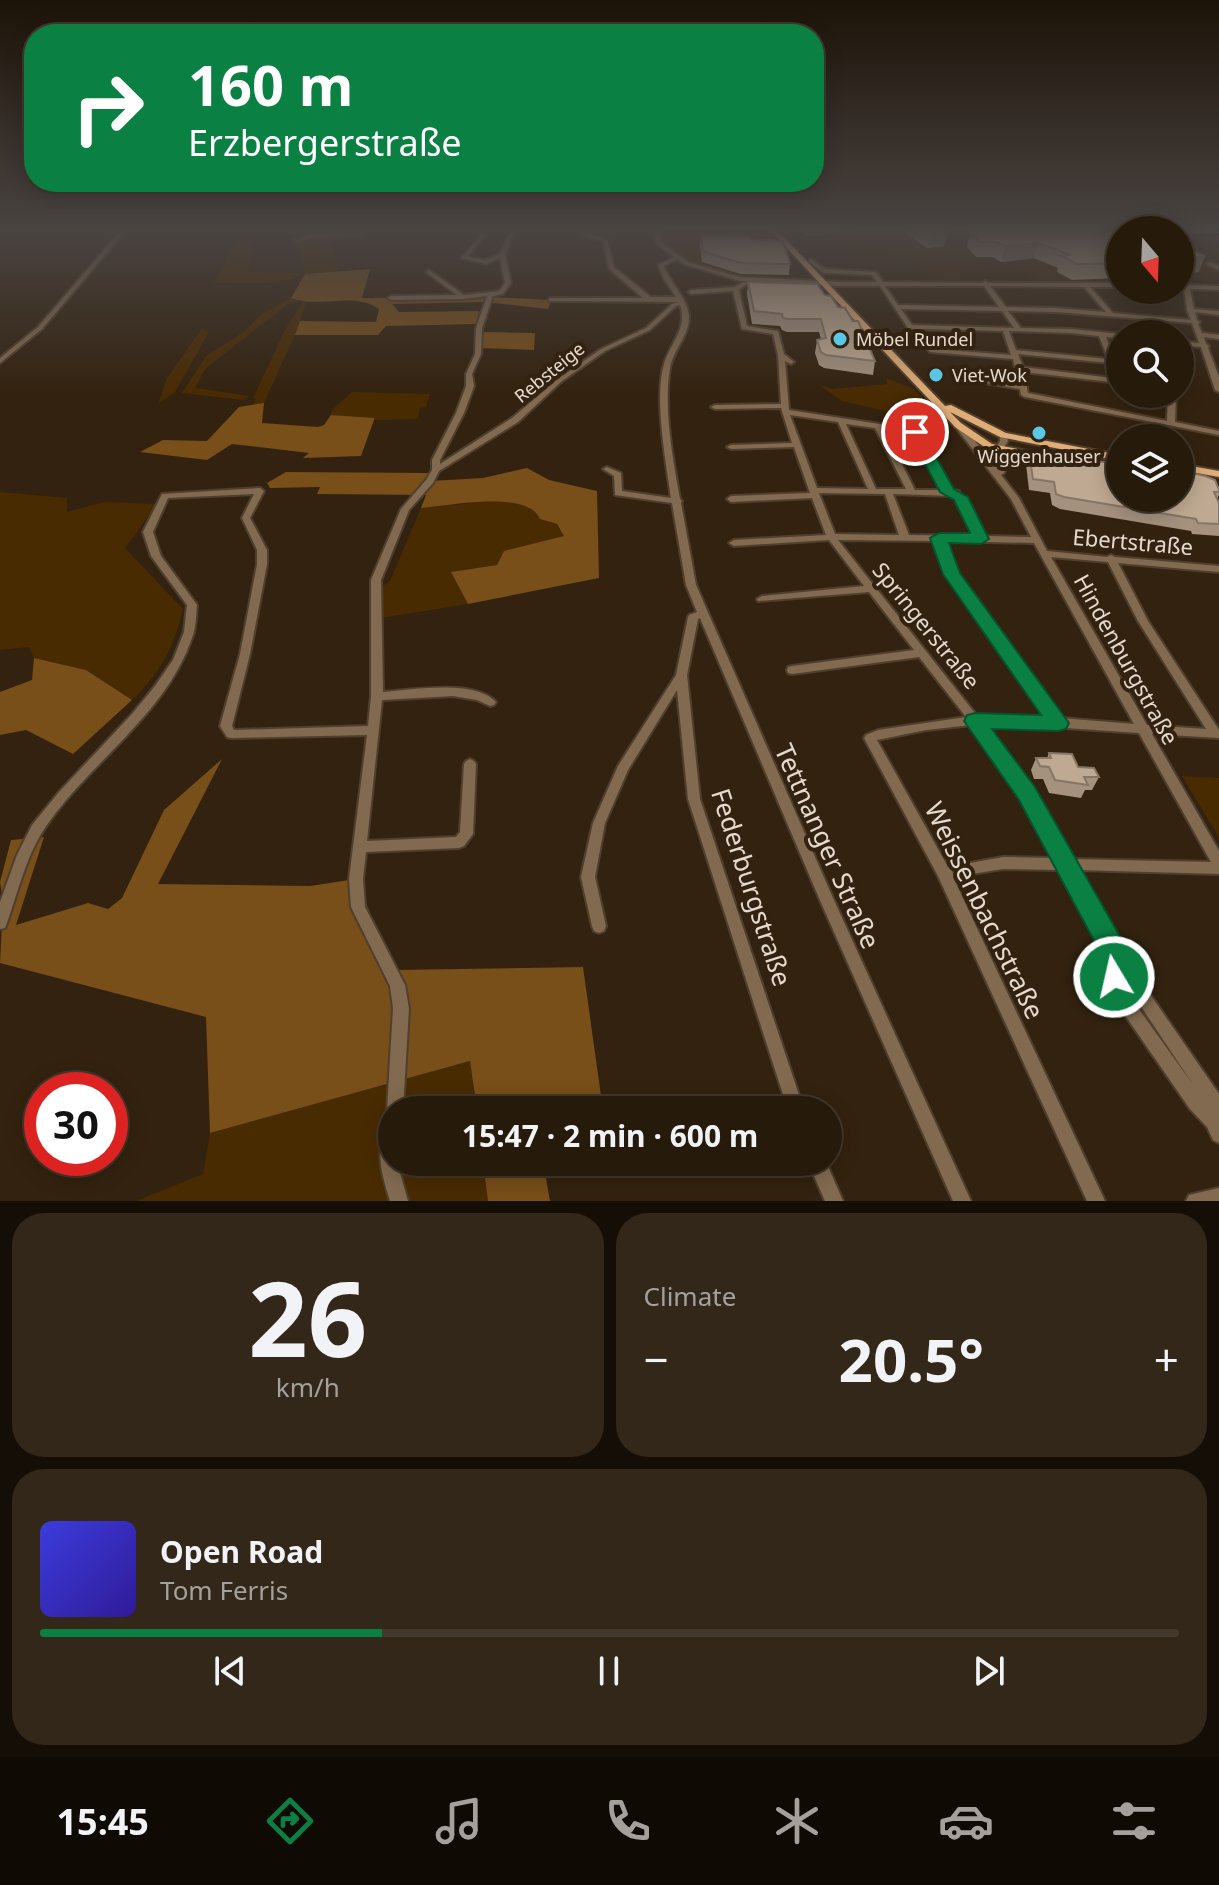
<!DOCTYPE html>
<html lang="en">
<head>
<meta charset="utf-8">
<style>
  body { margin:0; font-family:"Noto Sans",sans-serif; background:#322719; color:#f1f3f6; height:100vh; display:flex; flex-direction:column; font-size:30px; white-space:nowrap }
  * { box-sizing:border-box; margin:0 }
  p { font-size:26px; color:#a4a19d }
  .icon { flex:none; width:44px; height:44px; fill:none; stroke:currentColor; stroke-width:2; stroke-linecap:round; stroke-linejoin:round }
  .map { position:relative; height:1201px; overflow:hidden }
  .panel { display:flex; flex-direction:column; gap:12px; padding:12px; background:#150e06; flex:1 }
  .panel>* { flex:none }
  .guide { position:absolute; left:24px; top:24px; width:800px; height:168px; border-radius:32px; box-shadow:0 4px 20px #0003,0 0 0 2px #42382c; background:#0b8043; color:#fff; overflow:hidden }
  .needle { width:52px; rotate:161deg }
  .fabs { position:absolute; left:1106px; top:216px; display:grid; gap:16px }
  .fabs a { display:grid; place-items:center; width:88px; height:88px; border-radius:50%; background:#261a0b; box-shadow:0 4px 20px #0003,0 0 0 2px #42382c; font-size:40px }
  .speed { position:absolute; left:24px; top:1072px; display:flex; gap:16px; font-size:40px; font-weight:700; text-align:center }
  .speed>* { display:grid; place-content:center; width:104px; height:104px; border-radius:50%; background:#261a0b; box-shadow:0 4px 20px #0003,0 0 0 2px #42382c; line-height:1 }
  .speed .limit { border:12px solid #d22; background:#fff; color:#111 }
  .pin { position:absolute; display:grid; place-items:center; width:68px; height:68px; color:#fff; margin:-34px; border:4px solid #fff; border-radius:50%; box-shadow:0 2px 8px #0007 }
  .me { position:absolute; width:88px; margin:-44px; rotate:351deg; stroke-linejoin:round; filter:drop-shadow(0 0 6px #0008) }
  .turn { display:flex; align-items:center; gap:28px; height:168px; padding:0 32px; font-size:36px }
  .turn .icon { width:104px; height:104px; stroke-width:2.5 }
  .turn b { display:block; font-size:56px; line-height:68px }
  .big { font-size:60px; font-weight:700; line-height:1.1 }
  .panel .card { flex:1; display:flex; flex-direction:column; justify-content:center; gap:12px; min-width:0; padding:0 28px; border-radius:32px; background:#322719 }
  .panel .dial { align-items:center; gap:0 }
  .dial b { font-size:104px; line-height:1 }
  .song { display:flex; align-items:center; gap:24px }
  .cover { width:96px; height:96px; border-radius:12px; background:linear-gradient(135deg,hsl(240 70% 55%),hsl(250 70% 35%)) }
  .played { height:8px; border-radius:4px; background:linear-gradient(90deg,#0b8043 30%,#42382c 30%) }
  .keys { display:flex; justify-content:space-around; direction:ltr }
  .heat { display:flex; justify-content:space-between; align-items:center; font-size:44px; direction:ltr }
  .panel .tiles { flex:1; display:grid; gap:12px; grid-template-columns:1fr 1fr }
  .card:last-child { grid-column:span 2 }
  .trip { position:absolute; left:378px; top:1096px; width:464px; height:80px; border-radius:40px; background:#261a0b; box-shadow:0 4px 20px #0003,0 0 0 2px #42382c; font-weight:700; line-height:80px; text-align:center }
  .dock { display:flex; height:128px; justify-content:space-around; align-items:center; background:#0f0a04; color:#a4a19d }
  .dock .icon { width:56px; height:56px }
  .dock .on { color:#0b8043 }
  .dock b { font-size:36px; color:#f1f3f6 }
  .map>svg:first-child { display:block }
</style>
</head>
<body>
<div class="map">
<svg width="1219" height="1201" viewBox="0 0 1219 1201">
  <rect width="100%" height="100%" fill="#33220f"/>
  <g fill="#3c260c">
    <path d="M793,228H1170L1174,230H1120V283L1040,281L1020,269L959,270L960,280H945L887,254L831,250L829,236L803,238Z"/>
    <path d="M1180,232L1219,247V279L1180,278Z"/>
  </g>
  <g fill="#492b02">
    <path d="M663,228H767L782,244L702,262L735,274L690,263L667,249L663,242Z"/>
    <path d="M308,237H336L341,241L333,243L338,272L305,274L300,242Z"/>
    <path d="M253,241L248,272L301,273C288,287 234,282 214,283L237,242Z"/>
    <path d="M291,298L299,301L287,305L205,369L195,388L249,396L243,400L182,393L206,356L244,332L259,316Z"/>
    <path d="M303,302H306L295,335L264,403L253,405L256,399L253,398L285,330Z"/>
    <path d="M202,328L209,332L175,392L158,404L167,378Z"/>
    <path d="M886,378L912,388L924,399L921,402L936,423L842,401L818,384L832,389L887,384Z"/>
    <path d="M352,392L430,394L426,407L420,408L418,419L374,420L373,418L331,415L332,410Z"/>
    <path d="M0,492L67,498V512L104,502L157,504L125,548L183,609C175,645 159,675 132,700L86,670L34,658L29,647L0,650Z"/>
    <path d="M482,502C502,502 531,496 540,519L556,524L565,536L540,543L497,565L452,572L468,604L381,618V587L390,581L421,508Z"/>
    <path d="M1182,776L1219,778V839L1217,834Z"/>
    <path d="M470,1061L477,1110H392V1162H483L488,1201H136L203,1174L210,1133Z"/>
  </g>
  <g fill="#784e19">
    <path d="M370,269L362,298L493,297L551,300L548,309L485,302L392,304L399,312L479,311L476,324L386,326L378,335H295L300,321L376,322L379,309C354,291 319,309 291,298L305,274Z"/>
    <path d="M484,332L535,333L534,350L480,348Z"/>
    <path d="M264,403L262,423L318,427L324,425L331,415L374,418V420L361,456L303,458L309,453L232,444L207,460L140,452L163,440L207,441L239,407Z"/>
    <path d="M527,468L549,480L597,491L599,578L468,604L451,572L497,565L504,551L564,536L557,524L540,519C528,489 448,506 421,508L426,495L317,494L320,487L270,488L267,483L286,472L431,473V481L483,478Z"/>
    <path d="M34,658L86,670L132,700L73,754L26,730L0,735V692L32,680Z"/>
    <path d="M222,759L158,884L310,886L356,879L394,970L583,967L603,1110H477L470,1061L210,1133L206,1017L0,963L3,902L0,882L11,840L44,837L16,925L88,903L108,909L122,898L164,810Z"/>
    <path d="M483,1162H543L550,1201H488Z"/>
  </g>
  <g fill="none" stroke-linecap="round" stroke-linejoin="round">
    <g stroke="#4f3f2e" stroke-width="4">
      <g id="minor">
        <path d="M123,228H128L42,329L0,363V358L38,327Z"/>
        <path d="M361,228H366L369,231L362,235L312,238L298,242L295,240L312,234L361,232L363,231Z"/>
        <path d="M511,228H516L505,255L511,283L503,294L493,296L482,328L481,354L472,374L474,386L464,413L440,460V464L512,418L558,379L601,349L646,328L672,304L679,302L549,301V299L551,298H643L609,269L603,241L584,236L576,228H581L588,234L607,239L614,267L651,297H676L664,279L658,265L674,257L655,243V228H660L661,242L688,262L740,277L840,282H877L872,275L824,273L809,262L808,261L811,259L825,269L876,272L883,282L982,283L985,281L988,283H1120V287H1090L1113,313L1191,320L1187,310L1184,289H1180V285L1219,286V290L1190,289L1194,309L1219,311V315L1195,312L1197,320L1200,322L1198,324L1202,333L1219,335V339L1204,337L1206,344L1209,346L1208,348L1219,377V392L1215,390L1201,347L1180,345V341L1199,343L1192,323L1056,312L1008,311L1021,328L1071,329L1120,334V338L1106,337L1115,360H1120V364L1018,354L1023,367L1120,379V383L1024,372L1028,393L1167,421L1168,394H1176L1175,422L1219,431V435L1025,397L1021,395L1020,389L957,378L956,377L959,375L1019,384L1013,359L930,352L914,329L908,328L880,286H840L740,281L684,264L677,259L664,266C670,283 687,297 689,316C690,335 673,350 670,368C663,409 673,459 680,499L682,501L681,503L696,585L833,898L971,1201H953L819,898L700,618L698,619L687,675L700,799L804,1110H788L688,799L677,690L628,770L605,823L595,877L606,926L604,931L599,933L594,931L592,926L581,877L593,823L618,766L676,675L688,617L689,615L697,612L686,585L672,503L615,495L614,476L603,469L607,467L621,473L622,491L671,498C666,463 654,398 664,364C670,343 688,329 680,305L676,306L650,330L605,351L562,381L518,422L439,471L433,483L409,510L381,580L383,692C413,690 473,679 496,702L494,705L490,706L477,700L453,696L382,700L367,841L456,837L460,832L464,764L466,761L470,759L474,761L476,764L473,834L464,846L459,848L366,852L363,879L365,907L405,985L409,1008L403,1110H392V1117L389,1116L387,1110L393,1008L390,986L351,907L349,879L367,735L231,738L227,737L220,726L240,654L257,564V550L242,518L254,494L168,498L153,532L161,556L197,605C196,615 196,626 193,635C168,712 94,759 49,822C27,852 19,889 7,923L5,928L0,929V902L17,855L32,825L59,792L132,714L155,686L173,660L184,632L187,605L151,556L143,532L162,494L260,488L264,491L250,518L267,550V564L250,654L232,726L234,730L368,726L371,696V580L401,509L426,480L432,470V460L456,413L466,386V374L475,354L476,328L487,296L463,299L391,300L388,298L391,296L457,295L427,273L426,272L429,270L464,295L499,291L505,283L500,258L486,264L461,258L482,234L485,236L468,257L485,260L500,254ZM885,286H984L999,307L898,305ZM990,286L1084,287L1106,312L1056,308L1006,307ZM901,309L1002,311L1014,328L912,325ZM921,329L1003,331L1011,355L934,349ZM1009,331L1071,333L1099,336L1108,359L1016,350Z"/>
        <path d="M1210,262L1219,266V270L1208,265L1207,264Z"/>
        <path d="M743,282L748,283L739,290L747,326L778,331L784,354L794,362L791,364L785,361L789,410L918,430L951,490L959,491L984,536L1031,537L1011,499L954,425L958,423H961L993,464L991,455L1000,441V433H1006L1008,441L999,455L1000,461L1002,458L1030,453V457L1008,462L1004,473L1001,475L1019,498L1047,551L1107,557L1111,555L1115,557L1219,566V572L1118,563L1148,621L1219,730V738L1152,734L1219,851V874L1077,870L1125,958L1219,1094V1143L1213,1140L1207,1127L1190,1109L1111,995L1106,977L1112,963L1062,870L1003,869L953,877L1105,1201H1087L938,876L864,738L866,735L878,730L966,717L919,657L792,674L788,673L787,670L788,667L792,666L914,650L869,592L758,601L757,599L762,596L864,586L829,540L734,546L729,543L734,540L826,535L812,498L731,502L727,499L731,496L810,493L794,447L731,449L727,447L731,445L792,443L781,408L715,409L711,407L715,405L781,404L778,355L773,334L742,329L733,291L691,294L688,292L691,290L735,287ZM790,415L838,422L868,489L817,488ZM846,424L875,428L906,489H876ZM884,429L912,434L943,490H915ZM819,493L885,494L899,535L835,534ZM893,494L953,496L975,536L909,535ZM838,540L936,541L947,574L1048,718L978,717ZM945,541L1034,543L1134,724L1061,718L957,574ZM1051,557L1108,562L1138,621L1206,729L1147,725ZM972,725L1023,797L1056,858L1003,857L948,867L877,740L926,730ZM984,725L1036,726L1139,733L1211,862L1070,859L1031,789ZM1122,978L1194,1086L1123,987Z"/>
        <path d="M392,1123V1162H397L408,1201H390C382,1174 375,1154 386,1126Z"/>
        <path d="M808,1162H826L843,1201H825Z"/>
        <path d="M1219,1188V1201H1186L1189,1195Z"/>
      </g>
    </g>
    <g stroke="#4f3f2e" stroke-width="4">
      <g id="major">
        <path d="M768,228H775L945,406L951,405L1006,433L1120,455V461L1000,437L950,412L961,423L992,444L1043,454L1048,457L1043,460L986,448L955,427Z"/>
        <path d="M1180,464L1219,471V477L1180,470Z"/>
      </g>
    </g>
    <use href="#minor" fill="#826a50" fill-rule="evenodd"/>
    <use href="#major" fill="#e0ad76" fill-rule="evenodd"/>
  </g>
  <g fill="#a4917e">
    <path d="M795,228H870L834,232V234L806,236Z"/>
    <path d="M904,228H945L948,230L944,246L927,248L906,234L907,230Z"/>
    <path d="M968,228H1130L1120,230V278L1072,280L1057,272L1058,268L1034,258L1001,262L993,257H976L967,247L970,232L968,230Z"/>
    <path d="M1172,228H1219V233L1186,234L1180,232V230Z"/>
    <path d="M701,235L750,239L790,264L789,275L740,274L702,262L700,246Z"/>
    <path d="M748,282L825,295L838,307L875,361L873,375L824,368L819,365L815,353L817,340L821,339L819,332H787L782,330L780,326L752,324L747,294Z"/>
    <path d="M1029,453L1219,490V495L1217,499L1219,503V536L1192,534L1191,531L1060,509L1052,505L1050,493L1029,490L1026,464Z"/>
    <path d="M1049,753L1099,777L1092,790H1085L1081,798L1049,793L1043,779H1034L1031,770L1036,758H1047Z"/>
  </g>
  <g fill="#867666">
    <path d="M807,228H870L834,232V234L806,236Z"/>
    <path d="M948,230L944,246L927,248L931,232Z"/>
    <path d="M1038,243L1034,258L1001,262L1005,246Z"/>
    <path d="M1205,256L1199,272L1180,274V259Z"/>
  </g>
  <g fill="#bfa992" stroke="#867666" stroke-width="2">
    <path d="M925,228H945L948,230L931,232Z"/>
    <path d="M990,228H1130L1135,230H1120V263L1077,264L1061,256L1071,255L1038,243L1005,246L997,242H980L970,232Z"/>
    <path d="M701,235L750,236V239L783,241L790,264L742,263L711,254L703,251Z"/>
    <path d="M1180,247L1205,256L1180,259Z"/>
    <path d="M748,282L817,284L825,295L831,296L838,307L845,308L853,321H858L875,361L826,355L821,352L817,340L826,338L821,319H788L783,318L782,314L754,311Z"/>
    <path d="M1029,453L1120,464V498H1180V470L1205,476L1215,480L1219,490V492H1214L1219,503V524L1198,523L1196,519L1064,497L1056,494L1054,482L1033,479Z"/>
    <path d="M1049,753L1072,754L1078,767L1094,768L1099,777H1084L1088,785L1055,780L1049,767L1040,766L1036,758H1051Z"/>
  </g>
  <linearGradient id="sky" x2="0" y2="1"><stop stop-color="#1c1308"/><stop offset="0.58" stop-color="#4a4442"/><stop offset="1" stop-color="#4a4442" stop-opacity="0"/></linearGradient>
  <rect width="1219" height="396" fill="url(#sky)"/>
  <path fill="#0b8043" stroke="#07532c" stroke-width="2" d="M915,428L922,432L954,489L968,497L989,539L981,544L949,543L960,573L1069,723L1066,729L1058,731L992,729L1035,787L1130,954L1134,963L1124,986L1114,990L1105,986L1100,977L1106,963L1019,800L964,721L967,715L975,713L1041,715L943,574L930,538L939,533H970L954,500L940,492L908,432Z"/>
  <g fill="#5ac8e5" stroke="#33220f" stroke-width="3">
    <circle cx="840" cy="339" r="8"/>
    <circle cx="936" cy="375" r="8"/>
    <circle cx="1039" cy="433" r="8"/>
  </g>
  <g text-anchor="middle" dominant-baseline="central" stroke-width="8" stroke-linejoin="round" paint-order="stroke">
    <g font-size="18" fill="#e5dace" stroke="#33220f" text-anchor="start">
      <text x="856" y="339">Möbel Rundel</text>
      <text x="952" y="375">Viet-Wok</text>
      <text x="1039" y="456" text-anchor="middle">Wiggenhauser</text>
    </g>
    <g font-size="18" fill="#e5dace" stroke="#33220f">
      <text transform="translate(549 372) rotate(-39)">Rebsteige</text>
    </g>
    <g font-size="22" fill="#e5dace" stroke="#33220f">
      <text transform="translate(1133 541) rotate(5)">Ebertstraße</text>
      <text transform="translate(927 625) rotate(51)">Springerstraße</text>
      <text transform="translate(1127 659) rotate(61)">Hindenburgstraße</text>
    </g>
    <g font-size="26" fill="#e5dace" stroke="#33220f">
      <text transform="translate(828 846) rotate(66)">Tettnanger Straße</text>
      <text transform="translate(752 887) rotate(72)">Federburgstraße</text>
      <text transform="translate(985 910) rotate(64)">Weissenbachstraße</text>
    </g>
  </g>
</svg>
<div class="fabs">
<a><svg class="needle" viewBox="-14 -14 28 28"><path d="M0-13l5 13h-10z" fill="#e53935"/><path d="M0 13l5-13h-10z" fill="#a4a19d"/></svg></a>
<a><svg class="icon" aria-label="search" viewBox="0 0 24 24"><circle cx="10" cy="10" r="6"/><path d="M15 15l6 6"/></svg></a>
<a><svg class="icon" aria-label="layers" viewBox="0 0 24 24"><path d="M12 4l9 5-9 5-9-5zM3 14l9 5 9-5"/></svg></a>
</div>
<div class="speed"><div class="limit">30</div></div>
<div class="pin" style="left:915px;top:432px;background:#d93025"><svg class="icon" aria-label="arrive" viewBox="0 0 24 24"><path d="M6 21V4h12l-3 4 3 4H6"/></svg></div>
<svg class="me" style="left:1114px;top:977px" viewBox="-20 -20 40 40"><circle r="17" fill="#0b8043" stroke="#fff" stroke-width="3"/><path d="M0-11L8 9 0 5-8 9z" fill="#fff"/></svg>
<div class="trip">15:47 · 2 min · 600 m</div>
<div class="guide">
<div class="turn"><svg class="icon" aria-label="right" viewBox="0 0 24 24"><path d="M7 20v-9h11M14 6l5 5-5 5"/></svg><div><b>160 m</b>Erzbergerstraße</div></div>
</div>
</div>
<section class="panel">
<div class="tiles">
<div class="card dial"><b>26</b><p>km/h</p></div>
<div class="card"><p>Climate</p>
<div class="heat"><a>−</a><b class="big">20.5°</b><a>+</a></div>
</div>
<div class="card">
<div class="song"><i class="cover"></i><div><b>Open Road</b><p>Tom Ferris</p></div></div>
<div class="played"></div>
<div class="keys"><svg class="icon" aria-label="previous" viewBox="0 0 24 24"><path d="M18 5L8 12l10 7zM5 5v14"/></svg><svg class="icon" aria-label="pause" viewBox="0 0 24 24"><path d="M8 5v14M16 5v14"/></svg><svg class="icon" aria-label="next" viewBox="0 0 24 24"><path d="M6 5l10 7-10 7zM19 5v14"/></svg></div>
</div>
</div>
</section>
<nav class="dock">
<b>15:45</b>
<svg class="icon on" aria-label="directions" viewBox="0 0 24 24"><path d="M12 3l9 9-9 9-9-9zM9 14v-3h6M13 9l2 2-2 2"/></svg>
<svg class="icon" aria-label="music" viewBox="0 0 24 24"><path d="M9 18V5l10-2v13"/><circle cx="6" cy="18" r="3"/><circle cx="16" cy="16" r="3"/></svg>
<svg class="icon" aria-label="phone" viewBox="0 0 24 24"><path d="M5 4h4l2 5-3 2q2 4 5 5l2-3 5 2v4C11 20 4 13 5 4z"/></svg>
<svg class="icon" aria-label="climate" viewBox="0 0 24 24"><path d="M12 3v18M4 7l16 10M4 17L20 7"/></svg>
<svg class="icon" aria-label="car" viewBox="0 0 24 24"><path d="M5 17H2v-5l4-1 3-4h7l3 4 3 1v5h-3M9 17h6M6 11h13"/><circle cx="7" cy="17" r="2"/><circle cx="17" cy="17" r="2"/></svg>
<svg class="icon" aria-label="filters" viewBox="0 0 24 24"><path d="M4 7h16M4 17h16"/><circle cx="9" cy="7" r="2"/><circle cx="15" cy="17" r="2"/></svg>
</nav>
</body>
</html>
